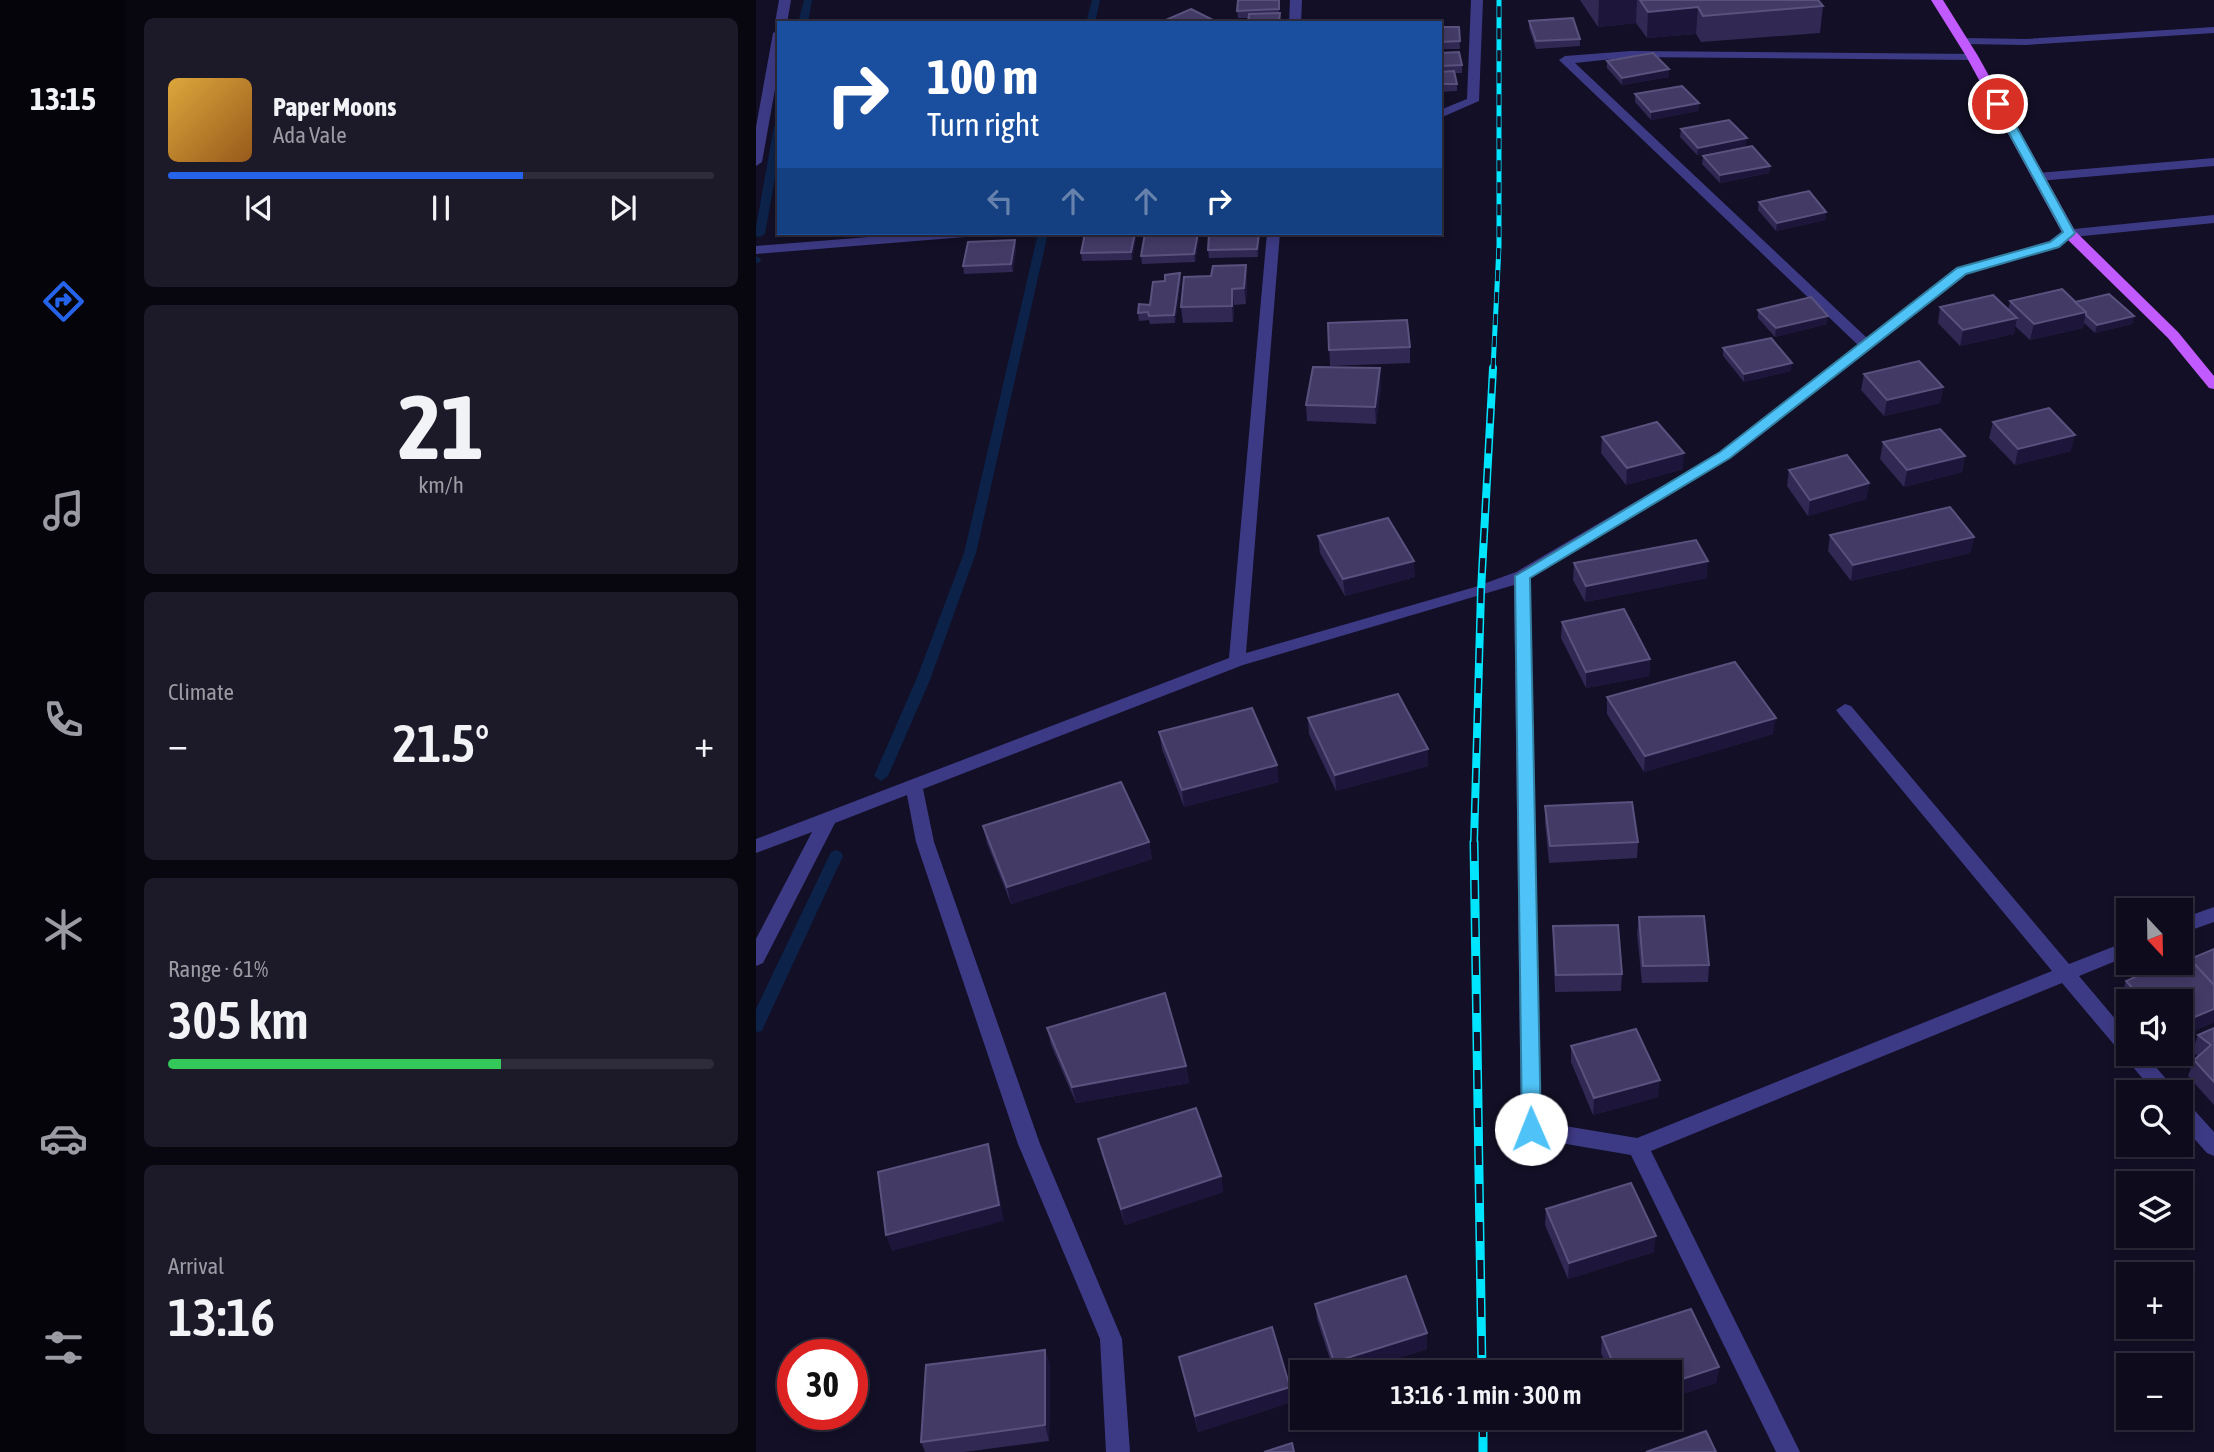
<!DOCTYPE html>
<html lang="en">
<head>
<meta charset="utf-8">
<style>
  body { margin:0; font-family:"Asap Condensed",sans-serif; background:#1c1929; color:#f1f3f6; height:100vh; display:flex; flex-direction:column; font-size:26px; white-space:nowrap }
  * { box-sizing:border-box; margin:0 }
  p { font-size:23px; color:#9b9ba3 }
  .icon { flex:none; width:38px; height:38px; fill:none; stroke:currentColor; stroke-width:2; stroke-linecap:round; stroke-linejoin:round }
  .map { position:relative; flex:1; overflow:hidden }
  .sheet { display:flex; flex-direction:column; gap:18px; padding:18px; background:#08060f; width:630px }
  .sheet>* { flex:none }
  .guide { position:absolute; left:21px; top:21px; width:665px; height:214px; border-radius:0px; box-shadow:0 4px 10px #0003,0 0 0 2px #2e2b3b; background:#1a4fa0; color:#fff; overflow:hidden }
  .needle { width:46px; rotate:158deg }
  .tools { position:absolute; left:1360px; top:898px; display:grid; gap:14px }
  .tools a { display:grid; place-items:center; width:77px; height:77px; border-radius:0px; background:#0e0b1c; box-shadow:0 4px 10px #0003,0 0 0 2px #2e2b3b; font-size:35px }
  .speed { position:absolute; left:21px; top:1339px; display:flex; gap:14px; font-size:35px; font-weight:700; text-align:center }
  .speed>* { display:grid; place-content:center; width:91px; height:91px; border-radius:50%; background:#0e0b1c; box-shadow:0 4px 10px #0003,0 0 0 2px #2e2b3b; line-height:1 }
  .speed .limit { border:10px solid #d22; background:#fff; color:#111 }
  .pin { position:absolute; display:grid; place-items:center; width:60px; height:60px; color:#fff; margin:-30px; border:4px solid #fff; border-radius:50%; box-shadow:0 2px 7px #0007 }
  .me { position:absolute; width:77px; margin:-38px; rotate:359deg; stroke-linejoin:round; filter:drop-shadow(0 0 5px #0008) }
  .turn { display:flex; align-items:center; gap:24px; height:147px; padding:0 35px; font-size:32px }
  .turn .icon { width:91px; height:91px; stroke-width:2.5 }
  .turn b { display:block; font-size:49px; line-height:60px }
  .lanes { display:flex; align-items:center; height:66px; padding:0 35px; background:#0003; justify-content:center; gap:35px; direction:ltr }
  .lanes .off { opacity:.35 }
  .big { font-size:52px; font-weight:600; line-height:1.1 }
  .sheet .card { flex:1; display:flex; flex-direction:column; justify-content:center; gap:10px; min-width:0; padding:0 24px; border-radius:10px; background:#1c1929 }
  .sheet .dial { align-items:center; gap:0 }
  .dial b { font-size:91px; line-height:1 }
  .song { display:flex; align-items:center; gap:21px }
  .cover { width:84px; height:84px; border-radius:10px; background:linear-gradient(135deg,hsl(40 70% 55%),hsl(30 70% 35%)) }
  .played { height:7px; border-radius:4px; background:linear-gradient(90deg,#2563eb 65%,#2e2b3b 65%) }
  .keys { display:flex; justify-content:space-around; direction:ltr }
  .heat { display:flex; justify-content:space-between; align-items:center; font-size:38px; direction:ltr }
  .charge { height:10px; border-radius:5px; background:linear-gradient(90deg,#34c759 61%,#2e2b3b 0) }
  .trip { position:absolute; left:534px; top:1360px; width:392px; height:70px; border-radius:0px; background:#0e0b1c; box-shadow:0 4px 10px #0003,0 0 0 2px #2e2b3b; font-weight:600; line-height:70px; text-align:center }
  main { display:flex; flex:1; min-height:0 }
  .tab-bar { display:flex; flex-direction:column; width:126px; justify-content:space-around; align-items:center; background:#06040b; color:#9b9ba3 }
  .tab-bar .icon { width:49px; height:49px }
  .tab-bar .selected { color:#2563eb }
  .tab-bar b { font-size:32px; color:#f1f3f6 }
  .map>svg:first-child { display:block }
</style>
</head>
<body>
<main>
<nav class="tab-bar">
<b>13:15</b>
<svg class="icon selected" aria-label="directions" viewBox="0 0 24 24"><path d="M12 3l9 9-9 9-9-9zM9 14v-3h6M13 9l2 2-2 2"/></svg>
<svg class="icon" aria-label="music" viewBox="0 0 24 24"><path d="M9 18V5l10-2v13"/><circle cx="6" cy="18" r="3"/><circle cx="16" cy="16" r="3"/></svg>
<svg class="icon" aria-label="phone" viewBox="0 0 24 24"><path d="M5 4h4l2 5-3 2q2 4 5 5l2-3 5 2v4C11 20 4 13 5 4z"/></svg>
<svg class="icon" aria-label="climate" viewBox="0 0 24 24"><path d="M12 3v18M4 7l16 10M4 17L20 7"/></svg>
<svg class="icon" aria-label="car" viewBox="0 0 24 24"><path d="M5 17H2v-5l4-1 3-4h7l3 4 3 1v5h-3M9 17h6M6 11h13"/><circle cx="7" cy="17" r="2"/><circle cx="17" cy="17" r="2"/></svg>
<svg class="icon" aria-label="filters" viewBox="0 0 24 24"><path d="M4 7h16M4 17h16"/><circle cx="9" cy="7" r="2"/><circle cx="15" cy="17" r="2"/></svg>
</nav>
<section class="sheet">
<div class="card">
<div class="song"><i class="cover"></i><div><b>Paper Moons</b><p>Ada Vale</p></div></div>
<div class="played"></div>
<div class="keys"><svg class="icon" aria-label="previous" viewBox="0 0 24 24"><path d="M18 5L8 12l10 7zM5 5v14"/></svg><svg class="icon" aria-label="pause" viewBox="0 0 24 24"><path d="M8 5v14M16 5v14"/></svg><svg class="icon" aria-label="next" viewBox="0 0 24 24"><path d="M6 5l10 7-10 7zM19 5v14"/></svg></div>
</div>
<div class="card dial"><b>21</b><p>km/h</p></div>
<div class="card"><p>Climate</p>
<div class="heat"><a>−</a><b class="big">21.5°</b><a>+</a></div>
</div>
<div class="card"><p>Range · 61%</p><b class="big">305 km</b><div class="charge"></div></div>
<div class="card"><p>Arrival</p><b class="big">13:16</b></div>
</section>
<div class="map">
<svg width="1458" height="1452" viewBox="0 0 1458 1452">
  <rect width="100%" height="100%" fill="#130f26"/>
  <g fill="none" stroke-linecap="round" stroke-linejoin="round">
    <g fill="#0c2248" fill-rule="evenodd">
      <path d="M48,0H56L52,23H42Z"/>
      <path d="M336,0H344L339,23H330Z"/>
      <path d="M23,123V156L9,234L4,237L0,236V227L18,126Z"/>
      <path d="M282,233H292L220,553L174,680L132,776L125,781L118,776L160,680L208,553Z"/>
      <path d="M0,256L5,259L4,262L0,263Z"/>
      <path d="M80,850L85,852L87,856L8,1026L6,1031L0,1032V1009L73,856L75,852Z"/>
    </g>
    <g fill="#3d3a85" fill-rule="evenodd">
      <path d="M23,0H35L31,23H23V26L19,23Z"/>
      <path d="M534,0H546L545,23H533Z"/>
      <path d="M715,0H727L723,101L684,118V110L711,99Z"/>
      <path d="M1458,27V33L1270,45L1207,44L1201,41L1207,38L1270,39Z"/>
      <path d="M23,30V67L6,162L0,166V127L17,33Z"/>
      <path d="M875,51L1220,54L1222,56L1216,60L875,57L819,63L1111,338L1201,268L1293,241L1308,230L1458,215V223L1317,237L1303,247L1211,274L974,458L774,578L785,1122L881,1138L1296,971L1083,714L1080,710L1089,704L1095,706L1313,964L1372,941V956L1323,976L1372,1034V1054H1389L1421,1092H1398L1306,983L895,1151L1044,1452H1020L875,1155L775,1138L768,1135L765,1129L758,585L487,665L167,789L178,842L284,1144L366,1339L374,1452H350L344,1339L262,1144L160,842L151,795L79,823L7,963L0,966V939L56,832L0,853V839L473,658L511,233H524L490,653L719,587L760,572L964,452L1102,345L803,60L809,56Z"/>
      <path d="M1458,158V166L1282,181L1276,177L1282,173Z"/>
      <path d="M163,233H216L209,237L0,254V246Z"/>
      <path d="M1458,907V922L1424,934V919Z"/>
      <path d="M1424,1100L1431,1102L1458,1132V1156L1451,1153L1424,1123Z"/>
    </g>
    <path fill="#c25bff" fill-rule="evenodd" d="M1175,0H1187L1222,56L1319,231L1422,332L1458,376V389L1453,388L1412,338L1308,236L1210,56Z"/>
    <g stroke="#00e5ff" stroke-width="5">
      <path id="rail-far2" d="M737,369L743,246V0"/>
    </g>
    <g stroke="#00e5ff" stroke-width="8">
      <path id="rail-far1" d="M718,843L725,591L737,368"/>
    </g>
    <g stroke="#00e5ff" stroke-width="9">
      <g id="rail">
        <path d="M718,842L726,1372"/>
        <path d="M727,1418V1452"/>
      </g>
    </g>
    <use href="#rail-far2" stroke="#130f26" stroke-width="3.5" stroke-dasharray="11" stroke-linecap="butt"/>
    <use href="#rail-far1" stroke="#130f26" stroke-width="5" stroke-dasharray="15" stroke-linecap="butt"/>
    <use href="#rail" stroke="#130f26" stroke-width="6" stroke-dasharray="19" stroke-linecap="butt"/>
  </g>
  <g fill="#312854">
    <path d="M524,0L523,13L493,18H482L481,11Z"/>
    <path d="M824,0H1062L1067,6L1064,33L945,42L940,34L891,38L880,23L842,27Z"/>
    <path d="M773,21L824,39V46L780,49L773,28Z"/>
    <path d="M684,27H703L704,49H684Z"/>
    <path d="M684,53L706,65V73H699L701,84V91L684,92Z"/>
    <path d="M851,61L913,77L866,85L851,68Z"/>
    <path d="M879,94L943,103L942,111L895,120L879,102Z"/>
    <path d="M925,129L990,146L941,155L924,137Z"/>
    <path d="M947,156L1014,166L1013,173L964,183L946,164Z"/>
    <path d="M1003,202L1070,212L1069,220L1020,231L1002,210Z"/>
    <path d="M329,233H379L380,238L376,260L326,261L325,253Z"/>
    <path d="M453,233H504L502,257L453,258L452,250Z"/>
    <path d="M443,239L439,262L386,264L385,256Z"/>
    <path d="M259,240L260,248L257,272L208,274L207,266Z"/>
    <path d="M490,265L491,281L490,304L478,305L477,322L427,323L425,307L455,276Z"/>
    <path d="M425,281L419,323L394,324L393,320L383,321L382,313Z"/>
    <path d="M1254,301L1319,302L1378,316L1376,324L1339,333L1328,323L1327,328L1274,340L1259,326L1258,334L1204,346L1182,323L1184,307L1252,310Z"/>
    <path d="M1002,310L1071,324L1019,337L1002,318Z"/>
    <path d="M572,323L654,347V363L574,366Z"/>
    <path d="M967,348L1035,371L988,382L967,356Z"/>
    <path d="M1108,374L1187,387L1184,403L1128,416L1105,390Z"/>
    <path d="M625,385L620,424L551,421L550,405Z"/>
    <path d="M1237,422L1315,451L1259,465L1233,438Z"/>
    <path d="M846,437L927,469L870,485L845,453Z"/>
    <path d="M1127,442L1209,456L1206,472L1148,487L1124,459Z"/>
    <path d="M1033,470L1113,483L1110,499L1052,516L1031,486Z"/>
    <path d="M1074,535L1218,537L1214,553L1095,581L1072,551Z"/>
    <path d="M562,536L659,577L589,596L564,553Z"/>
    <path d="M818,563L951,578L829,602L817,580Z"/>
    <path d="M806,622L894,659L893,676L830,688L805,638Z"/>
    <path d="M851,697L1017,734L888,772L851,714Z"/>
    <path d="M552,718L672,749V766L580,791L553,734Z"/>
    <path d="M403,732L523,782L428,807L406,749Z"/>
    <path d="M789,806L882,842L881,858L793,863L789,823Z"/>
    <path d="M227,826L393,842L396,859L255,904L231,843Z"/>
    <path d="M883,917L953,965L952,982L886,983L881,933Z"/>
    <path d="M797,926L866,974L865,991L799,992L797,942Z"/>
    <path d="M1458,949V1022L1424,1037V1001H1372V1006L1365,997L1370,981L1413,962H1424V958L1430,955L1434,959Z"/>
    <path d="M291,1028L430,1066L433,1083L320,1103L295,1045Z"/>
    <path d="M1458,1028V1105L1432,1076L1438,1060L1442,1056L1436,1052L1442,1035Z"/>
    <path d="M815,1046L902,1097L837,1115L815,1062Z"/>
    <path d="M342,1139L465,1176L467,1192L369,1225L346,1155Z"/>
    <path d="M790,1209L898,1252L812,1279L789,1225Z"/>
    <path d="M559,1304L671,1333V1349L598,1372H578L561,1319Z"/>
    <path d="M846,1337L963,1367L960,1383L914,1398V1372H853L845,1353Z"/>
    <path d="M289,1350L294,1366L293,1441L208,1452H169L165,1442Z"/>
    <path d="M423,1357L536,1402L442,1432Z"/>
  </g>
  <g fill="#1d163a">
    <path d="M843,0H881L880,23L842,27Z"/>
    <path d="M942,7L940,34L891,38L892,12Z"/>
    <path d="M913,69V77L866,85V78Z"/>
    <path d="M943,103L942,111L895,120V112Z"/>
    <path d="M991,138L990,146L941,155L942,148Z"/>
    <path d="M1014,166L1013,173L964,183V175Z"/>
    <path d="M1070,212L1069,220L1020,231L1021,223Z"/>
    <path d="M379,233L380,238L376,260L375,252Z"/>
    <path d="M442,233L443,239L439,262L438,254Z"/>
    <path d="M503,233L504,237L502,257L501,249Z"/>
    <path d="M259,240L260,248L257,272L255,264Z"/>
    <path d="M490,265L491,281L490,304L488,288Z"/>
    <path d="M424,273L425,281L419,323L418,315Z"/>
    <path d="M476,289L478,305L477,322L476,306Z"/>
    <path d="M1330,312L1327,328L1274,340L1278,324Z"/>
    <path d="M1072,316L1071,324L1019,337L1020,328Z"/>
    <path d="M1378,316L1376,324L1339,333L1341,325Z"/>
    <path d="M1261,318L1258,334L1204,346L1207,330Z"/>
    <path d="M1036,363L1035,371L988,382V374Z"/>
    <path d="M624,368L625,385L620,424L619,407Z"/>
    <path d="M1187,387L1184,403L1128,416L1131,400Z"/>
    <path d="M1319,435L1315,451L1259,465L1262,449Z"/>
    <path d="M928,453L927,469L870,485L871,468Z"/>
    <path d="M1209,456L1206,472L1148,487L1151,470Z"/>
    <path d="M1113,483L1110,499L1052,516L1054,500Z"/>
    <path d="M1218,537L1214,553L1095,581L1097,565Z"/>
    <path d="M658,561L659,577L589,596L587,579Z"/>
    <path d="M952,561L951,578L829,602L830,586Z"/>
    <path d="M894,659L893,676L830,688V672Z"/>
    <path d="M1020,718L1017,734L888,772L889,756Z"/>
    <path d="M672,749V766L580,791L579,775Z"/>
    <path d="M521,765L523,782L428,807L426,790Z"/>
    <path d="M393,842L396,859L255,904L251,887Z"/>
    <path d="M1458,1009V1022L1424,1037V1023Z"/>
    <path d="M430,1066L433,1083L320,1103L316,1087Z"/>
    <path d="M904,1080L902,1097L837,1115L838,1098Z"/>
    <path d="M232,1144L237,1160L248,1221L136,1251L130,1235Z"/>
    <path d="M465,1176L467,1192L369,1225L365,1209Z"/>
    <path d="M900,1236L898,1252L812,1279L813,1263Z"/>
    <path d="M671,1333V1349L598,1372H579L578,1362Z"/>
    <path d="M289,1350L294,1366L293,1441L289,1425Z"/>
    <path d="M963,1367L960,1383L914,1398V1383Z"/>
    <path d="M534,1387L536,1402L442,1432L439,1416Z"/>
  </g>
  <g fill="#433a66" stroke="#5a527e" stroke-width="2">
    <path d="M482,0H523V9L481,11Z"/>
    <path d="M884,0H1062L1067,6L947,16L942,7L892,12Z"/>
    <path d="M435,9L461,22L459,23H403Z"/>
    <path d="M524,13L523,23H492L493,14Z"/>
    <path d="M817,18L824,39L780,41L773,21Z"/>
    <path d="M684,27H703L704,41L684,42Z"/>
    <path d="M703,52L706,65L684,66V53Z"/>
    <path d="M897,53L913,69L866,78L851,61Z"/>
    <path d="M698,71L701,84H684V72Z"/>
    <path d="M926,86L943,103L895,112L879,94Z"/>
    <path d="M973,120L991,138L942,148L925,129Z"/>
    <path d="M996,146L1014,166L964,175L947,156Z"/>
    <path d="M1053,191L1070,212L1021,223L1003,202Z"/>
    <path d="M329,233H379L375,252L325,253Z"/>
    <path d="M389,233H442L438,254L385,256Z"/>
    <path d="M453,233H503L501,249L452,250Z"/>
    <path d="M259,240L255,264L207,266L212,242Z"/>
    <path d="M490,265L488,288L476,289V306L425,307L428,277L455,276L457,266Z"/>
    <path d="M424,273L418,315L393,316L392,312L382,313L383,304L394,305L397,282L409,281V275Z"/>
    <path d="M1306,289L1330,312L1278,324L1254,301Z"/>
    <path d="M1353,294L1378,316L1341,325L1330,315V312L1319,302Z"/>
    <path d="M1237,295L1261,318L1207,330L1184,307Z"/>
    <path d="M1055,297L1072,316L1020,328L1002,310Z"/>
    <path d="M651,320L654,347L573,350L572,323Z"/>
    <path d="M1015,338L1036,363L988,374L967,348Z"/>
    <path d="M1163,361L1187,387L1131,400L1108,374Z"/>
    <path d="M557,367L624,368L619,407L550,405Z"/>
    <path d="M1293,408L1319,435L1262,449L1237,422Z"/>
    <path d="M901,422L928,453L871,468L846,437Z"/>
    <path d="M1184,429L1209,456L1151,470L1127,442Z"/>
    <path d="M1091,455L1113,483L1054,500L1033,470Z"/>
    <path d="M1194,507L1218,537L1097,565L1074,535Z"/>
    <path d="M632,518L658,561L587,579L562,536Z"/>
    <path d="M940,540L952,561L830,586L818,563Z"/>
    <path d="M868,609L894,659L830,672L806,622Z"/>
    <path d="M979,662L1020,718L889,756L851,697Z"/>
    <path d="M642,694L672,749L579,775L552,718Z"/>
    <path d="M496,708L521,765L426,790L403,732Z"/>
    <path d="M365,782L393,842L251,887L227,826Z"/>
    <path d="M876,802L882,842L794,846L789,806Z"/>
    <path d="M948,916L953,965L887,966L883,917Z"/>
    <path d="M862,925L866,974L800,975L797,926Z"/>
    <path d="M1458,949V985L1434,959Z"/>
    <path d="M1430,955L1458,985V1009L1424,1023V1001H1388L1370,981L1413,962H1424V958Z"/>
    <path d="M409,993L430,1066L316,1087L291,1028Z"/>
    <path d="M1458,1028V1082L1438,1060L1455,1045L1442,1035Z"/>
    <path d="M880,1029L904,1080L838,1098L815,1046Z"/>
    <path d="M440,1108L465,1176L365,1209L342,1139Z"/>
    <path d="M232,1144L243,1205L130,1235L122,1172Z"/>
    <path d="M875,1183L900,1236L813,1263L790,1209Z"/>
    <path d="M650,1276L671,1333L578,1362L559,1304Z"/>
    <path d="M935,1309L963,1367L914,1383V1372H861L846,1337Z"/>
    <path d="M516,1327L534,1387L439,1416L423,1357Z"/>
    <path d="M289,1350V1425L165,1442L170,1365Z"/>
    <path d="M950,1431L960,1452H890Z"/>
    <path d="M536,1443L538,1452H508Z"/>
  </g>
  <path fill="#4fc3f7" stroke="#337fa1" stroke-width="2" d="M1242,101L1248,104L1319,233L1317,235L1303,247L1210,274L974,458L774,578L785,1129L782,1135L775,1137L768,1135L766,1129L759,576L964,452L1201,268L1294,242L1307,232L1237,104Z"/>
</svg>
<div class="tools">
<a><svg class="needle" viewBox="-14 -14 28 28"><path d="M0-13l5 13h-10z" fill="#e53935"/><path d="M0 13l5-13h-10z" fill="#9b9ba3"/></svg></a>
<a><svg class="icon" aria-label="sound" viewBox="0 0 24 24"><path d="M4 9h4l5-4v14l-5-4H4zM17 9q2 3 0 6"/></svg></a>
<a><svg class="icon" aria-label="search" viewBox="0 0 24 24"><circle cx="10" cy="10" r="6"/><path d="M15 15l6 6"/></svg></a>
<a><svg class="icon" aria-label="layers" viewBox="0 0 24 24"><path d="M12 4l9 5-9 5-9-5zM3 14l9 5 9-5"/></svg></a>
<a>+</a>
<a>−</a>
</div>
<div class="speed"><div class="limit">30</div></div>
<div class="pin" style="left:1242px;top:104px;background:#d93025"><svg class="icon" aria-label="arrive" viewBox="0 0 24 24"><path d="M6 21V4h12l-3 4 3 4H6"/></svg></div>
<svg class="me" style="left:775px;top:1129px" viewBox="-20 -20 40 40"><circle r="19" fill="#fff"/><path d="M0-13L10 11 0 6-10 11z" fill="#4fc3f7"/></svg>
<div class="trip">13:16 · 1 min · 300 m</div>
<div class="guide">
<div class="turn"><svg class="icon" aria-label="right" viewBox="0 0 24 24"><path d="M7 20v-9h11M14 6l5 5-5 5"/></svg><div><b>100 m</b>Turn right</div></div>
<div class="lanes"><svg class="icon off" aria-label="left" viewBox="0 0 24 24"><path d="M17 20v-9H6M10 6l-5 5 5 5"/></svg><svg class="icon off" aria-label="ahead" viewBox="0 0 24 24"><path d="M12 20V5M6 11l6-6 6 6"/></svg><svg class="icon off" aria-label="ahead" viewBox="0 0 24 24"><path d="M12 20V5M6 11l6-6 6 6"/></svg><svg class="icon" aria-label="right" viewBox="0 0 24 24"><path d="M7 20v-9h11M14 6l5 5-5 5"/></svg></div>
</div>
</div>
</main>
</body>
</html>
